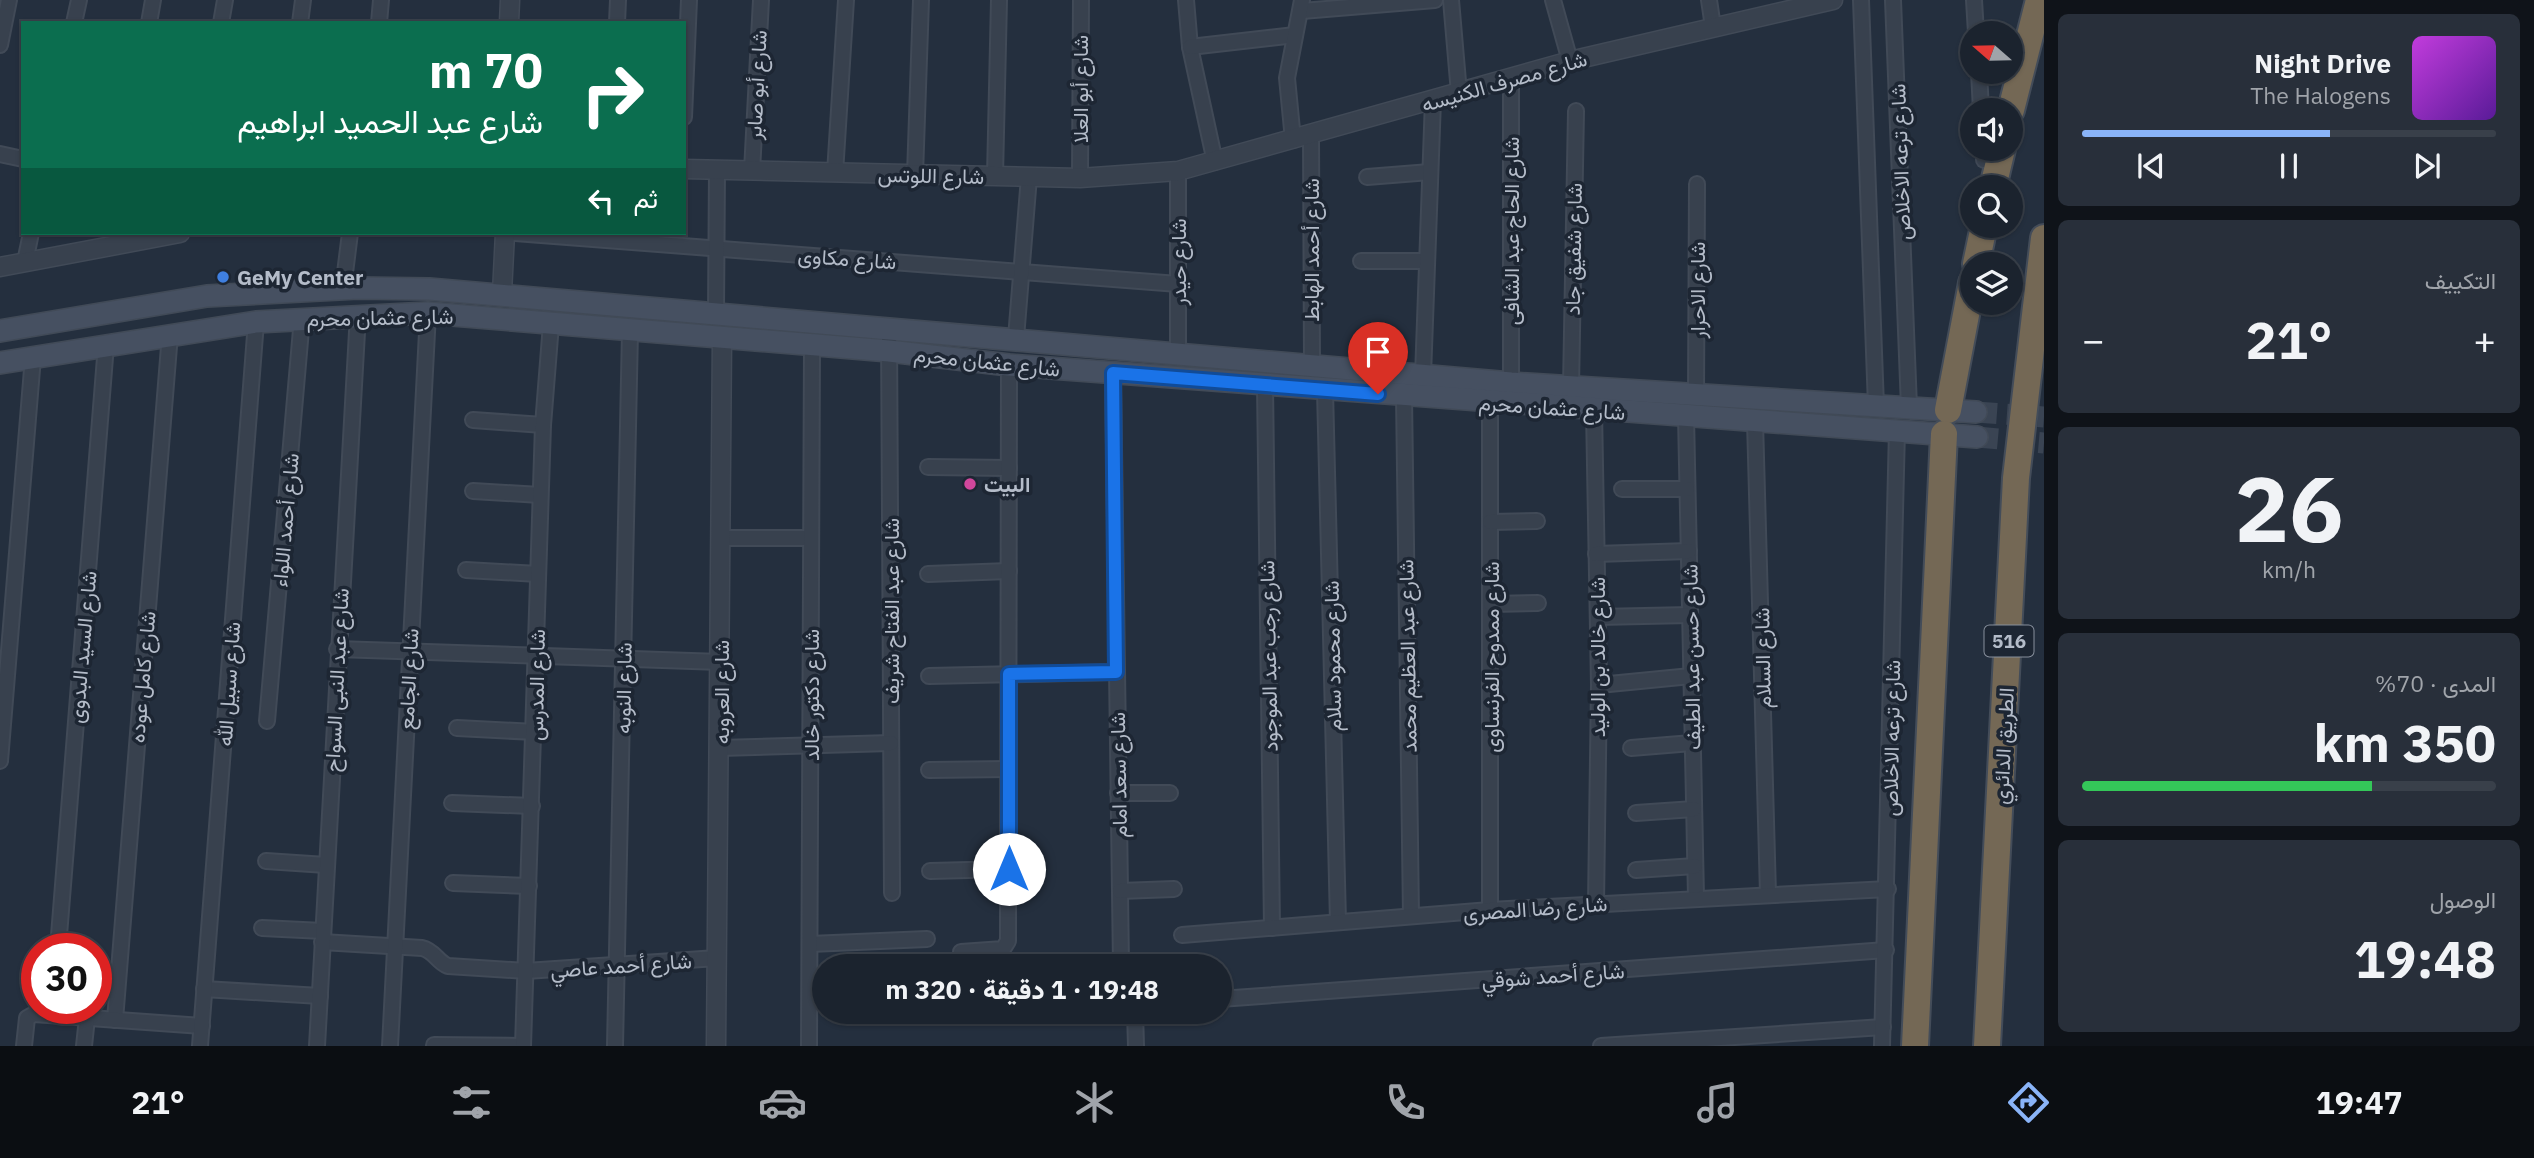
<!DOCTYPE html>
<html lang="ar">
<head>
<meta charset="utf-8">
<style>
  body { margin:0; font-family:"IBM Plex Sans",Vazirmatn,sans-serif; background:#282f3a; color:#f1f3f6; direction:rtl; height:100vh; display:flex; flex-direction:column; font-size:26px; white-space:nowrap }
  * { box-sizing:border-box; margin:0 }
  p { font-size:23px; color:#a0a4aa }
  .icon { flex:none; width:38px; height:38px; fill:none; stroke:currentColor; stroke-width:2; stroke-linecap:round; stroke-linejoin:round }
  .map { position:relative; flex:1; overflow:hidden; direction:ltr }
  .panel { display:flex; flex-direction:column; gap:14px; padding:14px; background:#0f1319; width:490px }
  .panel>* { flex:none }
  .top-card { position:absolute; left:21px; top:21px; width:665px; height:214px; border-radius:0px; box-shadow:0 2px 5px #0004,0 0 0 2px #39404a; direction:rtl; background:#0b6e4f; color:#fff; overflow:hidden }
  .needle { width:46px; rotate:290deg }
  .controls { position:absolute; left:1960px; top:21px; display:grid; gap:14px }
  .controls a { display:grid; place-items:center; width:63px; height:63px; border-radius:50%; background:#1b232e; box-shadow:0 2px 5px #0004,0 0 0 2px #39404a; font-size:35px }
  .speed { position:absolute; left:21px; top:933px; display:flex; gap:14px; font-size:35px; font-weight:700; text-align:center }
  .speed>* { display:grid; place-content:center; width:91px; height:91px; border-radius:50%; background:#1b232e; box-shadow:0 2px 5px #0004,0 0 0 2px #39404a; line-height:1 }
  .speed .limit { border:10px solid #d22; background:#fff; color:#111 }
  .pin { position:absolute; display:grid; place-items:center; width:60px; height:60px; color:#fff; margin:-72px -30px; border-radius:50% 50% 50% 0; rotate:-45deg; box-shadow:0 0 7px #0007 }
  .pin .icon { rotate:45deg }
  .me { position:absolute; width:77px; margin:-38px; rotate:0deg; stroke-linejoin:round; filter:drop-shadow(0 0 5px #0008) }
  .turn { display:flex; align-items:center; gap:24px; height:147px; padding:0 28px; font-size:32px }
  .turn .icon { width:91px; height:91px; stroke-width:2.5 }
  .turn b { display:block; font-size:49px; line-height:60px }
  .then { display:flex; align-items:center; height:66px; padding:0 28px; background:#0003; gap:14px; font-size:26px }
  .big { font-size:52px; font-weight:800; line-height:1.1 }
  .panel .card { flex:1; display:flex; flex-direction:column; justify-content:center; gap:10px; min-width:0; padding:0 24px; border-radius:10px; background:#282f3a }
  .panel .dial { align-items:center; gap:0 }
  .dial b { font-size:91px; line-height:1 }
  .song { display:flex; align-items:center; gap:21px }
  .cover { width:84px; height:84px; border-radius:10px; background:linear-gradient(135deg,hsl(290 70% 55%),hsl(270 70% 35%)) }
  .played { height:7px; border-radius:4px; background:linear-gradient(90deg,#8ab4f8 60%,#39404a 60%) }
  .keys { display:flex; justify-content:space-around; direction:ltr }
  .heat { display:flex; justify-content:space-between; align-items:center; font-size:38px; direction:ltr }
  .charge { height:10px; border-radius:5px; background:linear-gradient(90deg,#34c759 70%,#39404a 0) }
  .trip { position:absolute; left:812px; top:954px; width:420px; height:70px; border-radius:35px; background:#1b232e; box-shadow:0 2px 5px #0004,0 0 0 2px #39404a; font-weight:800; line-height:70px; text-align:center; direction:rtl }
  .dock { display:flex; height:112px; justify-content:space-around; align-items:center; background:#0b0e12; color:#a0a4aa }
  .dock .icon { width:49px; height:49px }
  .dock .current { color:#8ab4f8 }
  .dock b { font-size:32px; color:#f1f3f6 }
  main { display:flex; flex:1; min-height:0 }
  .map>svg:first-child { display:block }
</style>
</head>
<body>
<main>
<section class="panel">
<div class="card">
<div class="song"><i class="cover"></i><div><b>Night Drive</b><p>The Halogens</p></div></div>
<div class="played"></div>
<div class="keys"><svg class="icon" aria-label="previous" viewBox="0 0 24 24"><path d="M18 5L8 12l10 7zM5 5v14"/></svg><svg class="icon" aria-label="pause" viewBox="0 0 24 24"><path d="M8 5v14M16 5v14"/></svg><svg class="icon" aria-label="next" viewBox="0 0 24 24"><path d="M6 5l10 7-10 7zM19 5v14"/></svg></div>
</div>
<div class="card"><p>التكييف</p>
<div class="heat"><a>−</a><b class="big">21°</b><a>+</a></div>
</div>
<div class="card dial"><b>26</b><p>km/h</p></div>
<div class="card"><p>المدى · 70%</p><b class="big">350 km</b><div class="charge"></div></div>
<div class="card"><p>الوصول</p><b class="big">19:48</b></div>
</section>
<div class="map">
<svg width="2044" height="1046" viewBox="0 0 2044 1046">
  <rect width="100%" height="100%" fill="#242f3e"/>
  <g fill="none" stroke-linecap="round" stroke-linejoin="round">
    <g stroke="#3a4453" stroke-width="21" stroke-dasharray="21 10" stroke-linecap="butt">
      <path d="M1976,412L2044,417"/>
      <path d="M1977,437L2044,443"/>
    </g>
    <g stroke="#414a57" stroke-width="18">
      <g id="minor">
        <path d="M1186,0L1190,47L1215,162"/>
        <path d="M1451,0L1459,93"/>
        <path d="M1553,0L1570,61"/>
        <path d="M1709,0L1713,27"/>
        <path d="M1861,0L1876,406"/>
        <path d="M1893,0L1909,407"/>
        <path d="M1974,0L1976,33"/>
        <path d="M1302,11L1435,0"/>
        <path d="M74,23L79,0"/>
        <path d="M149,23L153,0"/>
        <path d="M221,23L225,0"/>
        <path d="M300,23L303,0"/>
        <path d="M379,23L381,0"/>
        <path d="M617,23L618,0"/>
        <path d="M0,45L9,0"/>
        <path d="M1190,47L1295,35"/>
        <path d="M1979,72L1981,110"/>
        <path d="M684,117L689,0"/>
        <path d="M1311,135L1312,365"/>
        <path d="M1293,140L1287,78L1302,0"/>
        <path d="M1984,149V160"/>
        <path d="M0,154L23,159"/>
        <path d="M752,171L761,0"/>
        <path d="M1178,171V353"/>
        <path d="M835,173L846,0"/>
        <path d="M915,175L921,0"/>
        <path d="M995,176L999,0"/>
        <path d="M1367,177L1430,172"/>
        <path d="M1080,178L1081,0"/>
        <path d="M515,233L1178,284"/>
        <path d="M1361,261H1426"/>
        <path d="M25,262L31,233"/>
        <path d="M343,289L350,233"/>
        <path d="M716,312L717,170"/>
        <path d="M889,329L892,893"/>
        <path d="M1016,338L1029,177"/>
        <path d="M1113,373L1121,966"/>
        <path d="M1423,376L1433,100"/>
        <path d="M1511,383V78"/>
        <path d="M1265,385L1272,928"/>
        <path d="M1571,387L1576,111"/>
        <path d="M1325,390L1338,922"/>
        <path d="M1404,396L1411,916"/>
        <path d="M1696,396L1697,184"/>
        <path d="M1490,403V910"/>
        <path d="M1594,410L1599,685L1596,904"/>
        <path d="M1686,416L1696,897"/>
        <path d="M473,420L543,425"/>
        <path d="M1755,421L1768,894"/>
        <path d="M928,467L1009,468"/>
        <path d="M1622,489H1687"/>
        <path d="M473,491L540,495"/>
        <path d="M1490,522L1537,521"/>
        <path d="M721,538H811"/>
        <path d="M1596,554L1689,551"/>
        <path d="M466,570L538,574"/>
        <path d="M928,574L1009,571"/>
        <path d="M1491,604L1538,603"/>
        <path d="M1598,617L1690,615"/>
        <path d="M337,649L721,662"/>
        <path d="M929,676L1116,672"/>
        <path d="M1599,685L1691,676"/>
        <path d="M267,721L302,318"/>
        <path d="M457,728L535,732"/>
        <path d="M720,748L891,743"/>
        <path d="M1631,748L1692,743"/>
        <path d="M0,761L33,357"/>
        <path d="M929,770L1008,769"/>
        <path d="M1118,793H1170"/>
        <path d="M452,803L532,806"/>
        <path d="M1636,813L1694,809"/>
        <path d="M266,861L326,865"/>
        <path d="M1636,870L1695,866"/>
        <path d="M930,871L1008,869"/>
        <path d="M453,883L529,886"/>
        <path d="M1120,891L1174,889"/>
        <path d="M262,928L323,931"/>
        <path d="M1182,935L1490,910L1888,889"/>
        <path d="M322,942L422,948C435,951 437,962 448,966L526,971L717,958"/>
        <path d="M810,944L927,939"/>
        <path d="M58,948L106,345"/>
        <path d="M961,952L1003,949L1008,941L1009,365"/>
        <path d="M204,989L320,996"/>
        <path d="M1220,999L1886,950"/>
        <path d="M1135,1012L1136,1046"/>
        <path d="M115,1020L170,334"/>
        <path d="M434,1045L523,1046"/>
        <path d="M24,1046L27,1018L34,1014L202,1026"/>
        <path d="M84,1046L87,1018"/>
        <path d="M200,1046L256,322"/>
        <path d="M317,1046L358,314"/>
        <path d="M390,1046L428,313"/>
        <path d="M523,1046L543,425L551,324"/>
        <path d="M615,1046L630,331"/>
        <path d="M809,1046L812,345"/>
        <path d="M1601,1046L1883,1027"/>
        <path d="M1882,1046L1897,430"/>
      </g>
    </g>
    <g stroke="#414a57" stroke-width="21">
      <g id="tertiary">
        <path d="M509,23L510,0"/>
        <path d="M684,169L1080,178L1178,171L1570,61L1833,0"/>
        <path d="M0,267L180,233"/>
        <path d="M502,293L505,233"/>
        <path d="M716,1046L722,339"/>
      </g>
    </g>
    <g stroke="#414a57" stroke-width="24">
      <g id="secondary">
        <path d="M0,331L207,296L358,288L429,289L1511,383L1976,412"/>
        <path d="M0,363L256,322L428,313L889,351L1009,365L1977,437"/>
      </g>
    </g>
    <g stroke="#434c59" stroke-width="30">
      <g id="motorway">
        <path d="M2011,110L2039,0"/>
        <path d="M1993,187L2002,149"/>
        <path d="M1976,264L1984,226"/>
        <path d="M1948,410L1972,283"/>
        <path d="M1915,1046L1944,434"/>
        <path d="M1987,1046L2016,478L2044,238"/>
      </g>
    </g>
    <use href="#minor" stroke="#38414e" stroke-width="14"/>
    <use href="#tertiary" stroke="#38414e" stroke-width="18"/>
    <use href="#secondary" stroke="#465061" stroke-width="21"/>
    <use href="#motorway" stroke="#746855" stroke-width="26"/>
  </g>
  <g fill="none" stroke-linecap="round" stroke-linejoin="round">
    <g stroke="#114b97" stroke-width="18">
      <path id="route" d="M1009,869V674L1116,672L1113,373L1378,394"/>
    </g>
    <use href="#route" stroke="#1a73e8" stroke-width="12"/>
  </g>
  <circle fill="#3f7fe0" stroke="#1d2633" stroke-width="2.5" cx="223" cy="277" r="7"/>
  <circle fill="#d1479c" stroke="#1d2633" stroke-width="2.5" cx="970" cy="484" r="7"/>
  <g text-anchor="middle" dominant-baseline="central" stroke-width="7" stroke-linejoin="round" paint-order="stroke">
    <rect fill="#1d2633" stroke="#878f9c" stroke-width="2" x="1984.5" y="625.5" width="49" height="31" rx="5"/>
    <g font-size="19" font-weight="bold" fill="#b4bcc9">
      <text x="2009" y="641">516</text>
    </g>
    <g font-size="21" fill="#b4bcc9" stroke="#1d2633">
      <text transform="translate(1504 81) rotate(-16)">شارع مصرف الكنيسه</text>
      <text transform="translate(756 85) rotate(-87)">شارع أبو صابر</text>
      <text transform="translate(1080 89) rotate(-90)">شارع أبو العلا</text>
      <text transform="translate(1900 162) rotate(-92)">شارع ترعه الاخلاص</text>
      <text transform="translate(931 175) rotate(1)">شارع اللوتس</text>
      <text transform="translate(1511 231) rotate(-90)">شارع الحاج عبد الشافى</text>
      <text transform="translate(1573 249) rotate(-89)">شارع شفيق جاد</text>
      <text transform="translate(1311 250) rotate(-90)">شارع أحمد الهابط</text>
      <text transform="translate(847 258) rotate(4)">شارع مكاوى</text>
      <text transform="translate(1178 262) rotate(-90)">شارع حيدر</text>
      <text transform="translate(1697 290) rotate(-90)">شارع الاحرار</text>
      <text transform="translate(380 317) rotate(-1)">شارع عثمان محرم</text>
      <text transform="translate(987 361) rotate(6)">شارع عثمان محرم</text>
      <text transform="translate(1552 407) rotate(4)">شارع عثمان محرم</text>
      <text transform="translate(285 520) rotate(-85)">شارع أحمد اللواء</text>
      <text transform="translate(891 611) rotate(-90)">شارع عبد الفتاح شريف</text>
      <text transform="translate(82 647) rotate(-85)">شارع السيد البدوى</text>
      <text transform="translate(1268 656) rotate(-91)">شارع رجب عبد الموجود</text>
      <text transform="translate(1332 656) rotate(-91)">شارع محمود سلام</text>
      <text transform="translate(1407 656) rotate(-91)">شارع عبد العظيم محمد</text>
      <text transform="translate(1491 657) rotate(-90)">شارع ممدوح الفرنساوى</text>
      <text transform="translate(1597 657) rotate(-90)">شارع خالد بن الوليد</text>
      <text transform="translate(1691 657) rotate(-91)">شارع حسن عبد الطيف</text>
      <text transform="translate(1762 658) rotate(-91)">شارع السلام</text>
      <text transform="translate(142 677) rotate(-85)">شارع كامل عوده</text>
      <text transform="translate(408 679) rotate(-87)">شارع الجامع</text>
      <text transform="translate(336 680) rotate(-87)">شارع عبد النبى السواح</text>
      <text transform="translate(228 684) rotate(-86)">شارع سبيل الله</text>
      <text transform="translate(536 685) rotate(-89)">شارع المدرس</text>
      <text transform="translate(623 688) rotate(-89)">شارع النوبه</text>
      <text transform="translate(721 692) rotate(-90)">شارع العروبه</text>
      <text transform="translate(811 695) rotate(-90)">شارع دكتور خالد</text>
      <text transform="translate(1891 738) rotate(-89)">شارع ترعه الاخلاص</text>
      <text transform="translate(2003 746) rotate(-87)">الطريق الدائري</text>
      <text transform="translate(1118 775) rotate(-91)">شارع سعد امام</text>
      <text transform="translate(1535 908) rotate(-4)">شارع رضا المصرى</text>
      <text transform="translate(621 965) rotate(-4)">شارع أحمد عاصي</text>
      <text transform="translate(1553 975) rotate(-4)">شارع أحمد شوقي</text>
    </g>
    <g font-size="21" font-weight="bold" fill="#b4bcc9" stroke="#1d2633" text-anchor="start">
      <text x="237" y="277">GeMy Center</text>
      <text x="984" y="484">البيت</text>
    </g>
  </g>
</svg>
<div class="controls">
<a><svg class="needle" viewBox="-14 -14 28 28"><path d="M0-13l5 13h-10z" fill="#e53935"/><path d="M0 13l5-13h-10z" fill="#a0a4aa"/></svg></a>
<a><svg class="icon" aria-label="sound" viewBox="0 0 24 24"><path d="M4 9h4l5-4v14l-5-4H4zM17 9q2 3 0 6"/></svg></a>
<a><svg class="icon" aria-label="search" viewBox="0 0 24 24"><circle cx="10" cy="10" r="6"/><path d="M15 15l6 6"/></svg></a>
<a><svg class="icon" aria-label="layers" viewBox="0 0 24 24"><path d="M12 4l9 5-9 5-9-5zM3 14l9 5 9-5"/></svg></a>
</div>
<div class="speed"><div class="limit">30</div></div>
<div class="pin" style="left:1378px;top:394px;background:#d93025"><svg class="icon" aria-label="arrive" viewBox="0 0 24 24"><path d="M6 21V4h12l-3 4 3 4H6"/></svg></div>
<svg class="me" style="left:1009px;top:869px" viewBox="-20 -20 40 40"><circle r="19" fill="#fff"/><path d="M0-13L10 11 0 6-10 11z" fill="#1a73e8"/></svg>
<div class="trip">19:48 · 1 دقيقة · 320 m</div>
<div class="top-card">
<div class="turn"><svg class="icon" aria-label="right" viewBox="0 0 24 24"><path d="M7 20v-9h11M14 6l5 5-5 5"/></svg><div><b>70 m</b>شارع عبد الحميد ابراهيم</div></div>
<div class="then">ثم<svg class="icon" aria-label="left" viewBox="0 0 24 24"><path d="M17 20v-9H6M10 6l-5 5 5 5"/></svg></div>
</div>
</div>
</main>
<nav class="dock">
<b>19:47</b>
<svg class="icon current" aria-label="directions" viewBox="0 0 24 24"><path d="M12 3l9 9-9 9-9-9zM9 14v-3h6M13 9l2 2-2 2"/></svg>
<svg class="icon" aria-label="music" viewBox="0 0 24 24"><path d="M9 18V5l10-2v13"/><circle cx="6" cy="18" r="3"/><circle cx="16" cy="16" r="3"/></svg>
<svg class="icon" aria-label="phone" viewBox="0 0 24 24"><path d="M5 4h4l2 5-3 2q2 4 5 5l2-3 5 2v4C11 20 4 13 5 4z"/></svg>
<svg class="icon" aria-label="climate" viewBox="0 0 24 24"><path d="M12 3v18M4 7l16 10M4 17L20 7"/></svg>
<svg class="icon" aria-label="car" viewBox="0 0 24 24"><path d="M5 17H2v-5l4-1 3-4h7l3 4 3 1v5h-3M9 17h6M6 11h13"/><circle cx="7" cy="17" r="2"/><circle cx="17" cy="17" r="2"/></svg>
<svg class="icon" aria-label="filters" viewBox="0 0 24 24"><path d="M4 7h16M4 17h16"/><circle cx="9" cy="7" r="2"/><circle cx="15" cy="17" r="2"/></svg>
<b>21°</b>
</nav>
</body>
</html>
